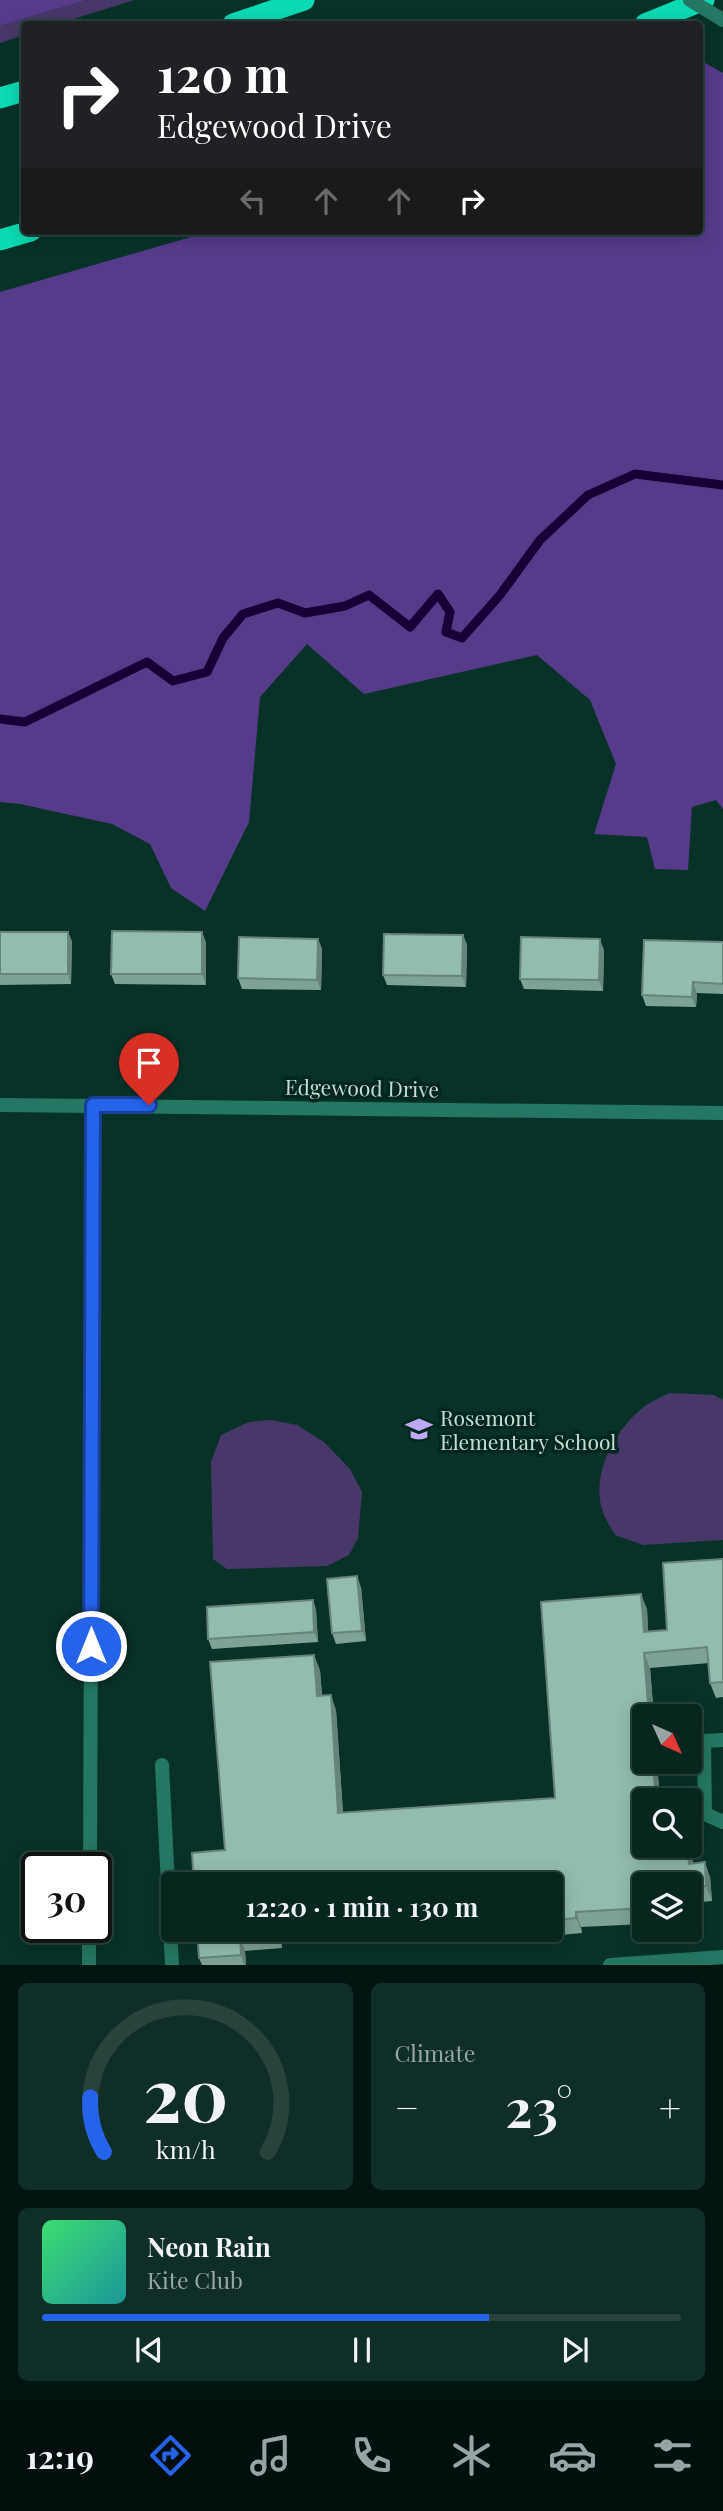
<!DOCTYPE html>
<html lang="en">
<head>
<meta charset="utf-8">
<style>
  body { margin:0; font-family:"Playfair Display",serif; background:#0f2e27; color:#f1f3f6; height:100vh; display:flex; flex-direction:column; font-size:26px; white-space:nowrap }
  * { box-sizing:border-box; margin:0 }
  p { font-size:23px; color:#98a5a4 }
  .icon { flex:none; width:38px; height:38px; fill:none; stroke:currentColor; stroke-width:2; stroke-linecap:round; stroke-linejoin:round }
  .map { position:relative; height:1965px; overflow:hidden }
  .sheet { display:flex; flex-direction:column; gap:18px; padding:18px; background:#031510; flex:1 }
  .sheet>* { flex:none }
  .guide { position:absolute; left:21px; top:21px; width:682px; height:214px; border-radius:7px; box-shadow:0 4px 18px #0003,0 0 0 2px #27433c; background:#202124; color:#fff; overflow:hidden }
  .needle { width:46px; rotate:135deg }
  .fabs { position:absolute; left:632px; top:1704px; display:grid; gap:14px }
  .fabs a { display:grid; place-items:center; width:70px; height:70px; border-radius:7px; background:#06261e; box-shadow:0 4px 18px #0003,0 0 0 2px #27433c; font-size:35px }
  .speed { position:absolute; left:21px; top:1852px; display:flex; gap:14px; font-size:35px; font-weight:700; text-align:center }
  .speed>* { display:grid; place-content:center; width:91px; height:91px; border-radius:50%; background:#06261e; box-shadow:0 4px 18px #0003,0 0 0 2px #27433c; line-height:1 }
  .speed .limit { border:4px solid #111; border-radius:10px; background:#fff; color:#111 }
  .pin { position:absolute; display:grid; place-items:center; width:60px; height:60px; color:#fff; margin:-72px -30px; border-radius:50% 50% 50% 0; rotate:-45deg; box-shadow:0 0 7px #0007 }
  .pin .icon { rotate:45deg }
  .me { position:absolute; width:77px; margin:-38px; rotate:0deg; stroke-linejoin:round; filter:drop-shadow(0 0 5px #0008) }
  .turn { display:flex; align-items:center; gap:24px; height:147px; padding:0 21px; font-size:32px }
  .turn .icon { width:91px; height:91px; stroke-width:2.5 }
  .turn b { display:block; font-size:49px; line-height:60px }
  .lanes { display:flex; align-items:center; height:66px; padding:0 21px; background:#0003; justify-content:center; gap:35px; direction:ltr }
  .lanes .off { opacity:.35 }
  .big { font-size:52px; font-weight:700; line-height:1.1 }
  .sheet .card { flex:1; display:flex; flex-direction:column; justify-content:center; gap:10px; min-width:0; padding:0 24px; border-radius:10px; background:#0f2e27 }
  .sheet .dial { align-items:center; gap:0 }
  .dial svg { height:182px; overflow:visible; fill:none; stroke:#27433c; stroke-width:7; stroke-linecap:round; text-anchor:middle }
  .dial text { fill:#f1f3f6; stroke:none }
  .song { display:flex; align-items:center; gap:21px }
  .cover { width:84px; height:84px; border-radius:10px; background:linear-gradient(135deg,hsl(140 70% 55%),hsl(180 70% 35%)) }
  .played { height:7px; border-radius:4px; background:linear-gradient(90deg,#2563eb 70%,#27433c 70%) }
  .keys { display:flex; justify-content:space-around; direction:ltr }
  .heat { display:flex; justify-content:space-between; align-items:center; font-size:38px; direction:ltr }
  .sheet .tiles { flex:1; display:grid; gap:18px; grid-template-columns:1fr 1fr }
  .card:last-child { grid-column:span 2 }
  .trip { position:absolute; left:161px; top:1872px; width:402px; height:70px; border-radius:7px; background:#06261e; box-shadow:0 4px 18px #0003,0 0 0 2px #27433c; font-weight:700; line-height:70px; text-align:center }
  .menu { display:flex; height:112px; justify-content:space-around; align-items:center; background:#020f0c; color:#98a5a4 }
  .menu .icon { width:49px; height:49px }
  .menu .on { color:#2563eb }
  .menu b { font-size:32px; color:#f1f3f6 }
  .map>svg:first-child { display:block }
</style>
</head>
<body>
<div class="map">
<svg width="723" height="1965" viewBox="0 0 723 1965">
  <rect width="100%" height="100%" fill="#083228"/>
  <g fill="#483869">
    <path d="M87,0H134L58,24H24V35L0,43V26Z"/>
    <path d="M669,1393L714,1395L723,1400V1540L643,1545L615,1535C610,1526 603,1516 601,1506C593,1468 616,1429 645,1406C652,1401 661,1397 669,1393Z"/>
    <path d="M271,1420L297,1425L324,1442L350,1469L362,1492L358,1538L349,1555L327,1566L227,1569L213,1559L211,1462L221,1435L249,1422Z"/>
  </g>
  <g fill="#573b8b">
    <path d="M0,0H87L0,26Z"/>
    <path d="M700,60L723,73V809L716,800L692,807L688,870L655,869L647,837L594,834L616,764L590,700L537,655L364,694L307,644L260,697L249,822L205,911L171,888L150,844L112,824L20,804L0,802V292L212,231H700Z"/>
  </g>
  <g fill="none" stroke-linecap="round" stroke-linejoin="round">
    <path stroke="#160035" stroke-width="9" d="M0,719L25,722L147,662L173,681L207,672L223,638L243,614L278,603L305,613L345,606L369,595L410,627L438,594L450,612L446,632L462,638L500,595L540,540L588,495L635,474L723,485"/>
    <g stroke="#247762" stroke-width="14">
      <path d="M723,1740L704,1741L705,1814L723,1822"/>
      <path d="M162,1765L172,1965"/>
      <path d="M610,1965L723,1957"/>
    </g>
    <g stroke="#247762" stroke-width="14">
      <path d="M0,1105L723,1113"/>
      <path d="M90,1867L93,1105"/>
      <path d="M89,1965V1927"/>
    </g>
    <g stroke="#0bdab2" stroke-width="21">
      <path d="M233,24L304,0"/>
      <path d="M645,24L704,0"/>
      <path d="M0,98L24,91"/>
      <path d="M0,240L31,231"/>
    </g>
    <path stroke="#247762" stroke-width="14" d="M690,0L723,20"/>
  </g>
  <g fill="#7ea296">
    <path d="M0,932H68L72,942L71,984L0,985Z"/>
    <path d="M202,932L206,943V985L115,984L111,974Z"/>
    <path d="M463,935L467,945L466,987L387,985L383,975Z"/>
    <path d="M318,939L322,949L321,990L242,989L238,978Z"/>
    <path d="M723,942V994L697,993L696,1007L646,1006L642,995Z"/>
    <path d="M604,950L603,991L524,989L520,979Z"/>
    <path d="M723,1559V1697L716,1698L710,1683L709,1663L650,1668L654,1717H644L657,1762L660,1801H644V1846L691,1847L693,1863L710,1877L712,1901L690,1903V1885H644V1924L581,1927L582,1933L559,1935L556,1926H551V1885L225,1850L320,1670L322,1696L336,1710L343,1813L555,1798L647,1609L648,1631L667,1630Z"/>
    <path d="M361,1587L366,1641L336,1644L332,1633Z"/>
    <path d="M313,1600L316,1610L318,1642L212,1649L208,1639Z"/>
    <path d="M197,1930H281L282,1948L245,1951L246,1965H202L199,1958Z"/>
    <path d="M324,1930H513L514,1938L478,1941L475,1933L342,1943L338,1930L325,1931Z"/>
  </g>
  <g fill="#66847a">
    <path d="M68,932L72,942L71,984L68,974Z"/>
    <path d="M202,932L206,943V985L202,974Z"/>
    <path d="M463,935L467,945L466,987L462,976Z"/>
    <path d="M318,939L322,949L321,990L317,980Z"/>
    <path d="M600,939L604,950L603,991L599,980Z"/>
    <path d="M693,982L697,993L696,1007L692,997Z"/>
    <path d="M357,1576L361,1587L366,1641L362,1631Z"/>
    <path d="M641,1594L647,1609L649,1647L644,1632Z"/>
    <path d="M313,1600L316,1610L318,1642L314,1632Z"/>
    <path d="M644,1653L650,1668L654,1717H649Z"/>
    <path d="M314,1655L320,1670L323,1711L317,1696Z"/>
    <path d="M331,1695L336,1710L344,1828L338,1813Z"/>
    <path d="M653,1762H657L660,1801L655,1787Z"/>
    <path d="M646,1788L651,1801H647Z"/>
    <path d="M690,1842L691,1847L694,1879L689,1864L687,1846H690Z"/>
    <path d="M705,1862L710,1877L712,1901L706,1886Z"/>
    <path d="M576,1912L581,1927L582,1933L576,1918Z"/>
    <path d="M276,1930H281L282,1948Z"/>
    <path d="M240,1936L245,1951L246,1965H244L241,1955Z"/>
  </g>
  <g fill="#92bcae" stroke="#66847a" stroke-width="2">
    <path d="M112,931L202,932V974H111Z"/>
    <rect x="0" y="932" width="68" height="42"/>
    <path d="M384,934L463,935L462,976L383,975Z"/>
    <path d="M239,937L318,939L317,980L238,978Z"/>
    <path d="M521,937L600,939L599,980L520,979Z"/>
    <path d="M644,940L723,942V984L693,982L692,997L642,995Z"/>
    <path d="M723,1559V1682L710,1683L707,1647L644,1653L649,1717H644V1762H653L655,1787L646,1788L647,1801H644V1846H687L689,1864L705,1862L706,1886L690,1887V1885H644V1908L576,1912V1918L554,1920L553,1910L551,1911V1885H194L192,1853L225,1850L210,1662L314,1655L317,1696L331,1695L338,1813L555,1798L541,1602L641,1594L644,1632L667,1630L663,1563Z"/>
    <path d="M357,1576L362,1631L332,1633L327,1579Z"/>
    <path d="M313,1600L314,1632L208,1639L207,1607Z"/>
    <path d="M197,1930H276L277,1933L240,1936L241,1955L199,1958Z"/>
  </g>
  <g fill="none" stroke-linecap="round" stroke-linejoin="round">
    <g stroke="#184099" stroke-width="18">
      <path id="route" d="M91,1646L93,1105H149"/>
    </g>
    <use href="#route" stroke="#2563eb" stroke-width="12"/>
  </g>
  <defs>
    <g id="school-bare" transform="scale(2.1)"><path d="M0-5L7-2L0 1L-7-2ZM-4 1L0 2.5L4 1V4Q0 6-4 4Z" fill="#bea9f4" stroke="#00281e" stroke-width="2.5" paint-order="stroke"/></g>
  </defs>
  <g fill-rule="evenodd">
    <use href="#school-bare" x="419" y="1429"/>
  </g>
  <g text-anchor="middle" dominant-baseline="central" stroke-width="7" stroke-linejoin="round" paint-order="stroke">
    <g font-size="21" fill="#c8dcd5" stroke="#00281e">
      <text transform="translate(362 1087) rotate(1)">Edgewood Drive</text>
    </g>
    <g font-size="21" fill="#c8dcd5" stroke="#00281e" text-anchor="start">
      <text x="440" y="1417">Rosemont<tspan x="440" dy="24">Elementary School</tspan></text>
    </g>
  </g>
</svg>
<div class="fabs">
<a><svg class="needle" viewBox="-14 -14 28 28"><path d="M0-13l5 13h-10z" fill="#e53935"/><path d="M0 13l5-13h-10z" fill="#98a5a4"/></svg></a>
<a><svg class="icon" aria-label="search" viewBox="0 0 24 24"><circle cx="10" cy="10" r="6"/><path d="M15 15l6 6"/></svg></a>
<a><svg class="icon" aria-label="layers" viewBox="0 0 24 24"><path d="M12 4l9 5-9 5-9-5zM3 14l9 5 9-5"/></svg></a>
</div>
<div class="speed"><div class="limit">30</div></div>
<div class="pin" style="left:149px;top:1105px;background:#d93025"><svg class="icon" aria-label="arrive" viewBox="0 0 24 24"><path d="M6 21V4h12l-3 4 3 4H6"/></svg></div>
<svg class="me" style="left:91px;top:1646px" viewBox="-20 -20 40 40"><circle r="17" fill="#2563eb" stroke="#fff" stroke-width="3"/><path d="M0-11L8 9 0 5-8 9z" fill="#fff"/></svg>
<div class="trip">12:20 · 1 min · 130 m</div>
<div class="guide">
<div class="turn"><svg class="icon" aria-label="right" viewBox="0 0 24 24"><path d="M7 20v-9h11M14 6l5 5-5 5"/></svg><div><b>120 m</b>Edgewood Drive</div></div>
<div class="lanes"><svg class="icon off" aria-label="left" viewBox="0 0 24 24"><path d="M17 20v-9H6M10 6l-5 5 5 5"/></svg><svg class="icon off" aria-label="ahead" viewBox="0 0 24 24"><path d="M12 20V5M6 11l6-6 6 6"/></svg><svg class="icon off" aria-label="ahead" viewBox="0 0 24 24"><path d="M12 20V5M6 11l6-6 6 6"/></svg><svg class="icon" aria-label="right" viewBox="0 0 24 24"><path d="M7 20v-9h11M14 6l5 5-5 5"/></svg></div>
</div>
</div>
<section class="sheet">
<div class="tiles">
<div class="card dial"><svg viewBox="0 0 100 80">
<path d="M14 69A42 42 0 1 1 86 69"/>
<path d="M14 69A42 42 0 0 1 8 45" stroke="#2563eb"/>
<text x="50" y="56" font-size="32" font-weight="700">20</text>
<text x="50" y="72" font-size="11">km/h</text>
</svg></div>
<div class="card"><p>Climate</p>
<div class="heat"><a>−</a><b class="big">23°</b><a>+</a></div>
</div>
<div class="card">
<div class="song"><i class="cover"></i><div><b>Neon Rain</b><p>Kite Club</p></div></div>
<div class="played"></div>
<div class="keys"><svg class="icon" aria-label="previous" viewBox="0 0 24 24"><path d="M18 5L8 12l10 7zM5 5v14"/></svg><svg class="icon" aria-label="pause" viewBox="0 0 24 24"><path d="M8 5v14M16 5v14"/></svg><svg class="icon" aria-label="next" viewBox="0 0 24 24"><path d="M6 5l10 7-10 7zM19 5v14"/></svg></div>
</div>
</div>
</section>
<nav class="menu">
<b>12:19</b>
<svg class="icon on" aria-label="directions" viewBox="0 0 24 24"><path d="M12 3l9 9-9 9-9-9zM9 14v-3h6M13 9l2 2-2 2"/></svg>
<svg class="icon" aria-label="music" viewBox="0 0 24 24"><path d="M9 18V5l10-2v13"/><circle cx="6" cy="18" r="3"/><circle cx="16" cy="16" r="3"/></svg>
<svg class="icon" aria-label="phone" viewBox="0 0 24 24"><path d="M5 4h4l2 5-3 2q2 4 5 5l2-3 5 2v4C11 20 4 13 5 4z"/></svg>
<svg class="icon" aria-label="climate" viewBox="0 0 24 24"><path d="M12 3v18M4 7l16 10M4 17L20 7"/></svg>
<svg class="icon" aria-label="car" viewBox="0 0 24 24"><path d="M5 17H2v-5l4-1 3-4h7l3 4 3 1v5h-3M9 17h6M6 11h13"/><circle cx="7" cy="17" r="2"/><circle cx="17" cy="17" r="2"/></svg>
<svg class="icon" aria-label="filters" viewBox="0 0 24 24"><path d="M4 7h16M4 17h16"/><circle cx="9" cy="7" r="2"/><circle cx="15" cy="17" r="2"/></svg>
</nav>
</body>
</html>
